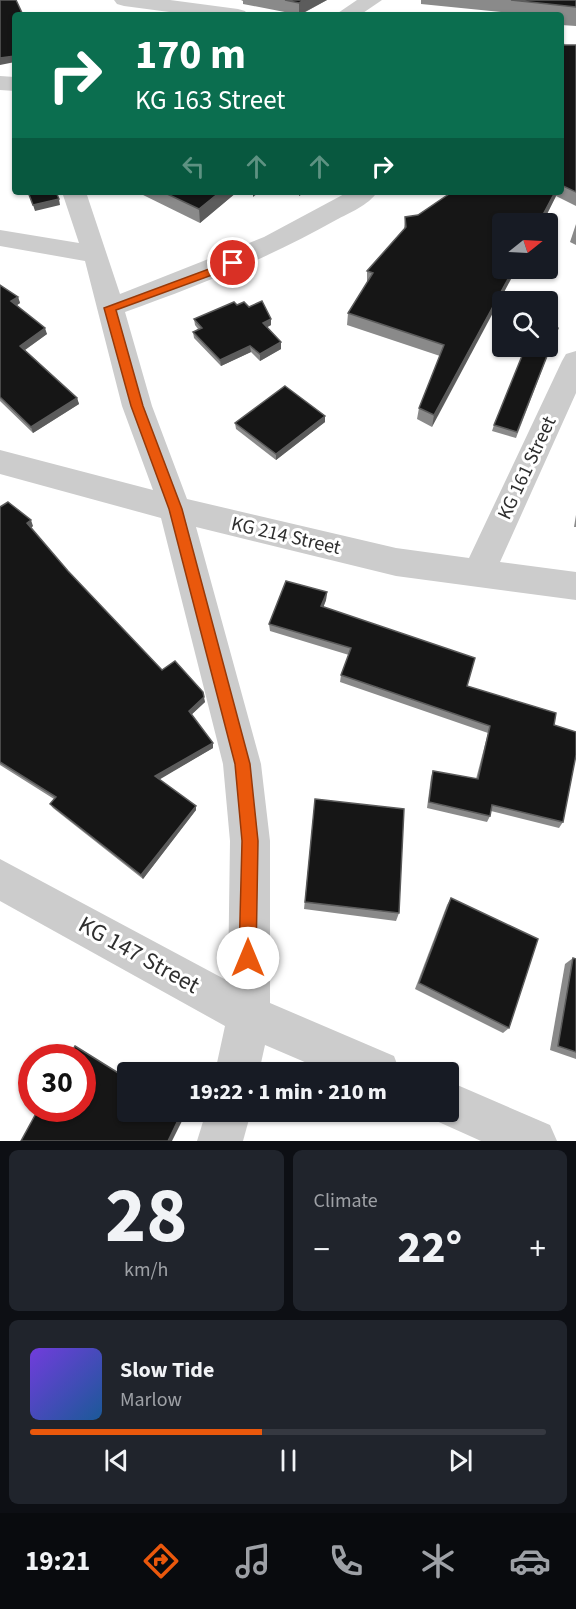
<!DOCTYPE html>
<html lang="en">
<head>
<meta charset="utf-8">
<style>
  body { margin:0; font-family:"Source Sans 3",sans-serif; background:#20242c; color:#f1f3f6; height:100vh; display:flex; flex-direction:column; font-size:22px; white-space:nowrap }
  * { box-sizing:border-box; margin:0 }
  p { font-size:20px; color:#9ea1a6 }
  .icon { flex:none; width:33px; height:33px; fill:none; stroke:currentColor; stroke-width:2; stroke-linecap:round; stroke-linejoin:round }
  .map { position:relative; height:1141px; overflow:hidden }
  .side { display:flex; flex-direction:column; gap:9px; padding:9px; background:#0d0f14; flex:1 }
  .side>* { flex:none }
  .banner { position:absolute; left:12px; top:12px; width:552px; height:183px; border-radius:6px; box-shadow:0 2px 4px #0004; background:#0b6e4f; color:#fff; overflow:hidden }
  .needle { width:39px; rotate:72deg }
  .fabs { position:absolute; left:492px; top:213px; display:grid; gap:12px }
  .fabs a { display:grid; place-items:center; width:66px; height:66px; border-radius:6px; background:#171b24; box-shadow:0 2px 4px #0004; font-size:30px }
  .speed { position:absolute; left:18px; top:1044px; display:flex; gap:12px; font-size:30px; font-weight:700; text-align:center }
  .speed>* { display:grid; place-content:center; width:78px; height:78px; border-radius:50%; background:#171b24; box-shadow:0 2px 4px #0004; line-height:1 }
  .speed .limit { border:9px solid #d22; background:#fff; color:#111 }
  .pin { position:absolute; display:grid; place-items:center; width:51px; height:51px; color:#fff; margin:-26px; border:3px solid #fff; border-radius:50%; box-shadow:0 2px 6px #0007 }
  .me { position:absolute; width:66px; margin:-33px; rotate:0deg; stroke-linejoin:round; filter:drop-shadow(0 0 4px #0008) }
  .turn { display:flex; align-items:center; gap:21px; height:126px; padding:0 24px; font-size:27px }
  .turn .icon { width:78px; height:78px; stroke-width:2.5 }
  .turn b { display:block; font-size:42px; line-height:51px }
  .lanes { display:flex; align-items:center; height:57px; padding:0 24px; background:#0003; justify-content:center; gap:30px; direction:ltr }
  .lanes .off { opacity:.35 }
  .big { font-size:45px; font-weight:800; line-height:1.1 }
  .side .widget { flex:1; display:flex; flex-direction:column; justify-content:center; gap:9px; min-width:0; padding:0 21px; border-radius:9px; background:#20242c }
  .side .dial { align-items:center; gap:0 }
  .dial b { font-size:78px; line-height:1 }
  .song { display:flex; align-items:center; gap:18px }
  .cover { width:72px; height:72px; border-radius:9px; background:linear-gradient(135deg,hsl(260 70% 55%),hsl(210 70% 35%)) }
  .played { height:6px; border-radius:3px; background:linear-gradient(90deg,#ea580c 45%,#363941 45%) }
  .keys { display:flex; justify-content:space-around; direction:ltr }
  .heat { display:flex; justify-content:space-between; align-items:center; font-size:33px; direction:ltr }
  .side .tiles { flex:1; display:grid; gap:9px; grid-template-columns:1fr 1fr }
  .widget:last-child { grid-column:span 2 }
  .trip { position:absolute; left:117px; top:1062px; width:342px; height:60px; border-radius:6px; background:#171b24; box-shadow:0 2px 4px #0004; font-weight:800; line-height:60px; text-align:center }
  .menu { display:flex; height:96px; justify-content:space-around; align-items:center; background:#090b0e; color:#9ea1a6 }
  .menu .icon { width:42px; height:42px }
  .menu .on { color:#ea580c }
  .menu b { font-size:27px; color:#f1f3f6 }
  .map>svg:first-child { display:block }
</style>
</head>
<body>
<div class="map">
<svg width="576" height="1141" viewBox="0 0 576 1141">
  <rect width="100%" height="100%" fill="#fff"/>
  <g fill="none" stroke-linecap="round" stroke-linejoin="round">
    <g fill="#ccc" fill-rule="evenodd">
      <path d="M114,0H170L238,9L245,11L248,15H192L124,6L117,4Z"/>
      <path d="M357,0H382L360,15H335Z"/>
      <path d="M0,76L15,77V91L0,90Z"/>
      <path d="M62,192H86L120,294L264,237L348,192H377C369,205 349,213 336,220C269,258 198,286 125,312L152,406L187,499L396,548L469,558L562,361L566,354L576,351V393L500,562L576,572V600L396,576L196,527L261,764L270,841V1003L394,1056L400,1072H328L265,1045L259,1072H215L225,1026L0,901V859L228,981L230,841L223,764L161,518L0,474V450L153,490L122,406L85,261L0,246V230L79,243Z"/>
      <path d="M448,1081L550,1125L557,1141H481L432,1119L429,1112H448Z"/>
      <path d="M206,1112H251L243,1141H197Z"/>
    </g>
  </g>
  <g fill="#8a8a8a">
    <path d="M241,0H327L300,15L243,4V1Z"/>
    <path d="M421,0H576V26L561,25V15H501V12L421,4Z"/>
    <path d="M561,40L564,45H576V206L556,196L542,224H502L432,427L417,419L419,408L440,356L347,325L348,313L367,283V271L404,229L405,217L418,215L452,192H561Z"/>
    <path d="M137,192H237L200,223Z"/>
    <path d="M576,224V245L570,242Z"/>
    <path d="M0,285L18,297L20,303L17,305L47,334L25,350L77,398L79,404L33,433L0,401Z"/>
    <path d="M237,305L249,307L271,319V325L267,327L281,342V349L260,361L251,352L221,366L194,338L193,332L198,329L195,325L194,319Z"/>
    <path d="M558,328L516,438L492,431L494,425Z"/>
    <path d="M325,416V422L276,460L236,429L235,423Z"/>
    <path d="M0,507L33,526L31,528L68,571L162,670L205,702L191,715L213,743V748L159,779L196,810L143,879L53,808L50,804L54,799L0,765Z"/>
    <path d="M576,515V527H574Z"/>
    <path d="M327,592L326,600L323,607L467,686L554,725L563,822L559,828L491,811L490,816L487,822L427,808L431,777L433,771L476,779L488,733L340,682L341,675L349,655L270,631L269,624Z"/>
    <path d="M315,799L399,913L396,921L304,909Z"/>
    <path d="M451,898L509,1028L503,1033L415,989L447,905Z"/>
    <path d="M573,958L576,959V1059L550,1050L565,964Z"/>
  </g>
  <g fill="#5c5c5c">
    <path d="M304,0H327L299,15V3Z"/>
    <path d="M15,56V62L0,65V58Z"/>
    <path d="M220,192H237L200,223L199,209Z"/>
    <path d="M253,192H259L253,197Z"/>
    <path d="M299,192H306L299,196Z"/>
    <path d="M555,192H558L542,224H538Z"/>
    <path d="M59,199L60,205L35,211L33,205Z"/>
    <path d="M514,268H517L432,427L434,415Z"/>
    <path d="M18,297L20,303L13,308L11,301Z"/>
    <path d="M271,319V325L264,329L263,323Z"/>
    <path d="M45,328L47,334L22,352L20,346Z"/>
    <path d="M281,342V349L260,361V354Z"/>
    <path d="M250,346L251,352L221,366L220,360Z"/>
    <path d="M77,398L79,404L33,433L31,427Z"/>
    <path d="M325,416V422L276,460V454Z"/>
    <path d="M31,520L33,526L29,529L27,523Z"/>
    <path d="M327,592L326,600L321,614V606Z"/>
    <path d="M204,697L205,702L190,716L189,711Z"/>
    <path d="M213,743V748L157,781L155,776Z"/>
    <path d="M196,806V810L143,879L141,875Z"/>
    <path d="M182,1112L185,1115L172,1141H168Z"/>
  </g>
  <g fill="#161616" stroke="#5c5c5c" stroke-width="1.5">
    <path d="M0,0H16L23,15H15V56L0,58Z"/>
    <path d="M285,0H304L299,3Z"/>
    <path d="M511,0H576V7Z"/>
    <path d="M561,40L564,45H576V192L561,185Z"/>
    <path d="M28,192H56L59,199L33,205Z"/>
    <path d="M163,192H220L199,209Z"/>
    <path d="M452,192H555L538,224H502V268H514L434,415L419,408L444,345L348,313L373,273L367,271L406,227L405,217L418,215Z"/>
    <path d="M0,285L18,297L11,301L45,328L20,346L77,398L31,427L0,397Z"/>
    <path d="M262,301L271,319L263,323L281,342L260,354L250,346L220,360L193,332L202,328L194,319L234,302L237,305L244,302L249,307Z"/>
    <path d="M548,323L558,328L517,432L494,425L526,346H548Z"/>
    <path d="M285,386L325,416L276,454L235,423Z"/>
    <path d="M8,502L31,520L27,523L68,571L162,670L175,661L203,692L204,697L189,711L213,743L155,776L196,806L141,875L50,804L56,797L0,762V507Z"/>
    <path d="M286,581L327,592L321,606L475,658L467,686L556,713L554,725L576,732V755L563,822L492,805L490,816L429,802L433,771L478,779L490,726L341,675L351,648L269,624Z"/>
    <path d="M315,799L404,809L399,913L305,902Z"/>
    <path d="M451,898L538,939L509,1028L419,983Z"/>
    <path d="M573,958L576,959V1052L558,1046Z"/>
    <path d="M75,1046L128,1079V1112H182L168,1141H21L39,1108H82V1058H68Z"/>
  </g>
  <path fill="#ea580c" stroke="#983908" stroke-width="1.5" d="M233,260L239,263L237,266L116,310L143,406L182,509L250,764L258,841L256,958L254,964L248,967L242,964L239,958L242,841L235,764L169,509L131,406L104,308Z"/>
  <g text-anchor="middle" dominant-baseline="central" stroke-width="6" stroke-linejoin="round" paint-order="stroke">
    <g font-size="20" fill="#2f2f2f" stroke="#fff">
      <text transform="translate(527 468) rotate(-65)">KG 161 Street</text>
      <text transform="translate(286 536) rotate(13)">KG 214 Street</text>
    </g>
    <g font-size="24" fill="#2f2f2f" stroke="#fff">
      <text transform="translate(139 955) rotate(29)">KG 147 Street</text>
    </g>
  </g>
</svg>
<div class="fabs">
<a><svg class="needle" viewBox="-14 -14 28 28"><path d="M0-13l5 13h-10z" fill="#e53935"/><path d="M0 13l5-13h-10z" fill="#9ea1a6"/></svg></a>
<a><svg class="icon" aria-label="search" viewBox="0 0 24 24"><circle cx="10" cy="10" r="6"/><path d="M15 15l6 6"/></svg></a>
</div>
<div class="speed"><div class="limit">30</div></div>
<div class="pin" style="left:233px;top:263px;background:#d93025"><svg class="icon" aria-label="arrive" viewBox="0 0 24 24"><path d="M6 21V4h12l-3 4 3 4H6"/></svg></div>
<svg class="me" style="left:248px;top:958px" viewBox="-20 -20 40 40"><circle r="19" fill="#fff"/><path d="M0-13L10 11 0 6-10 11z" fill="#ea580c"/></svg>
<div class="trip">19:22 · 1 min · 210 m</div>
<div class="banner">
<div class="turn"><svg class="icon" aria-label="right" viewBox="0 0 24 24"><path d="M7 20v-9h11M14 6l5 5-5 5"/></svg><div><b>170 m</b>KG 163 Street</div></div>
<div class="lanes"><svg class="icon off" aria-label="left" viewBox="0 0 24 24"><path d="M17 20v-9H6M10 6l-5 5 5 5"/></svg><svg class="icon off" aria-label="ahead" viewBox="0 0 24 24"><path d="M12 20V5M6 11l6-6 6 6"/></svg><svg class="icon off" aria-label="ahead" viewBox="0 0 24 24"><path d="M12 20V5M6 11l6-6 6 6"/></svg><svg class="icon" aria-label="right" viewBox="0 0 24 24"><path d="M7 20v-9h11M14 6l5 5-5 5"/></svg></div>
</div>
</div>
<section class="side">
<div class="tiles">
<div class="widget dial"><b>28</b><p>km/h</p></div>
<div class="widget"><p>Climate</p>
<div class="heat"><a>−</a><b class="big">22°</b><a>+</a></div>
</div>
<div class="widget">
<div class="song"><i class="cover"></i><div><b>Slow Tide</b><p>Marlow</p></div></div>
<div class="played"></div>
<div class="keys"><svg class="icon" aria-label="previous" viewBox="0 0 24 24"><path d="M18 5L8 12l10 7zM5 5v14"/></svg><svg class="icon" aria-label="pause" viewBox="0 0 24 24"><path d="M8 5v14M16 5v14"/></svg><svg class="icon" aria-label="next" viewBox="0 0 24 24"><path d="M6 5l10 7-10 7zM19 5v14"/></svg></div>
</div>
</div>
</section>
<nav class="menu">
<b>19:21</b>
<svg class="icon on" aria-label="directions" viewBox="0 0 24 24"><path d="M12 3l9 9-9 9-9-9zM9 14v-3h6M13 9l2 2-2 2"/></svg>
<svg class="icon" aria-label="music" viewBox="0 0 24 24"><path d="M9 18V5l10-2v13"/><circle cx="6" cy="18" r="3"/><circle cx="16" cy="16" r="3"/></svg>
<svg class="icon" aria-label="phone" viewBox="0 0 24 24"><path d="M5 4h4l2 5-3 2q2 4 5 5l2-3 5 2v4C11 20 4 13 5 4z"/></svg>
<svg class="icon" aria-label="climate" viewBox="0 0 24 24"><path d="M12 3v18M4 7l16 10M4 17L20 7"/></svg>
<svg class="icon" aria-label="car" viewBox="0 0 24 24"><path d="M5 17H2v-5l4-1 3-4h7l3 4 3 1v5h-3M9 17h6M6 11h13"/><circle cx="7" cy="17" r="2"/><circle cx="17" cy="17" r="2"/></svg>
</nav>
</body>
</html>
